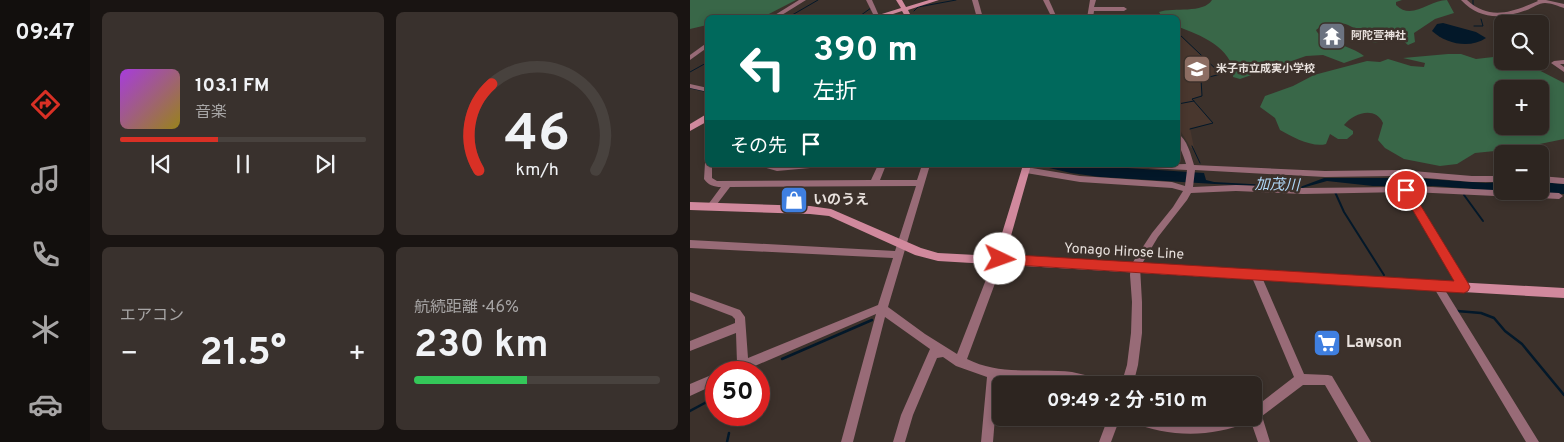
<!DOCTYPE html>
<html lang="ja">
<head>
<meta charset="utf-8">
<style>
  body { margin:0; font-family:Overpass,"Noto Sans JP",sans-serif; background:#39312d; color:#f1f3f6; height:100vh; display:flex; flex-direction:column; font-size:19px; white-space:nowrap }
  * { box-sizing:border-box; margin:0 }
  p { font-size:16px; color:#a7a5a5 }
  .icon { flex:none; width:28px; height:28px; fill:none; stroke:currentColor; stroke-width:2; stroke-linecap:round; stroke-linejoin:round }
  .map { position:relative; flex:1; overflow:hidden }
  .drawer { display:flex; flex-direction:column; gap:12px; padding:12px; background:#191412; width:600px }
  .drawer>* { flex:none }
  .hud { position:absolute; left:15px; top:15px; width:475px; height:152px; border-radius:8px; box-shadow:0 2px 8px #0003,0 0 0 1px #48423e; background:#00695c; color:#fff; overflow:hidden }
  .fabs { position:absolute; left:804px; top:15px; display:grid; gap:10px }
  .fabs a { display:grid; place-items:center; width:55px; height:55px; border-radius:8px; background:#2d2520; box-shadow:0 2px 8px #0003,0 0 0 1px #48423e; font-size:25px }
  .speed { position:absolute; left:15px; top:361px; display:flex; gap:10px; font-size:25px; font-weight:700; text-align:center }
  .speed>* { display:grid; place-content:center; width:65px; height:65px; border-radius:50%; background:#2d2520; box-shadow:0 2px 8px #0003,0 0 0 1px #48423e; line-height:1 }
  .speed .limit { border:8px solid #d22; background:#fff; color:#111 }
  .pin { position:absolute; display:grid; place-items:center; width:42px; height:42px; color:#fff; margin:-21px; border:2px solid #fff; border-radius:50%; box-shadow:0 1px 5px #0007 }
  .me { position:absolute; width:55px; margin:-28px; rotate:93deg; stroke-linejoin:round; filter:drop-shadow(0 0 4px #0008) }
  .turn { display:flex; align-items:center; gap:18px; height:105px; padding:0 25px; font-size:22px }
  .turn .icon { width:65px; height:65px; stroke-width:2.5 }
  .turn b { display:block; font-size:35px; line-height:42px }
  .then { display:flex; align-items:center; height:48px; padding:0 25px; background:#0003; gap:10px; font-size:19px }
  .big { font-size:38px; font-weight:700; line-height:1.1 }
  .drawer .tile { flex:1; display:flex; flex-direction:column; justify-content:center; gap:8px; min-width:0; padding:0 18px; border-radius:8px; background:#39312d }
  .drawer .dial { align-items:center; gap:0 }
  .dial svg { height:130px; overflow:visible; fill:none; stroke:#48423e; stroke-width:7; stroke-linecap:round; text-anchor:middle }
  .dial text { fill:#f1f3f6; stroke:none }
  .song { display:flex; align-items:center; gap:15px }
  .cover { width:60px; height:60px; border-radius:8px; background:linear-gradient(135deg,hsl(280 70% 55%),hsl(50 70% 35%)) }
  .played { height:5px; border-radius:2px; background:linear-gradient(90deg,#d93025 40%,#48423e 40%) }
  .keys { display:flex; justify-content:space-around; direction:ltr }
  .heat { display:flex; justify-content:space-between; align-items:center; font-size:28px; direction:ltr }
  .charge { height:8px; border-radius:4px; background:linear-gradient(90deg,#34c759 46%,#48423e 0) }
  .drawer .tiles { flex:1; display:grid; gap:12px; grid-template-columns:repeat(2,1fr) }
  .trip { position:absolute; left:302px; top:376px; width:270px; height:50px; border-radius:8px; background:#2d2520; box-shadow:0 2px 8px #0003,0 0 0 1px #48423e; font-weight:700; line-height:50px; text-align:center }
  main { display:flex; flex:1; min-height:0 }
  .dock { display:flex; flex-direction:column; width:90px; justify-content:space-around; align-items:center; background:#120f0d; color:#a7a5a5 }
  .dock .icon { width:35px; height:35px }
  .dock .active { color:#d93025 }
  .dock b { font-size:22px; color:#f1f3f6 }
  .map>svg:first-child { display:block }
</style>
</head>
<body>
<main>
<nav class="dock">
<b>09:47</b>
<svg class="icon active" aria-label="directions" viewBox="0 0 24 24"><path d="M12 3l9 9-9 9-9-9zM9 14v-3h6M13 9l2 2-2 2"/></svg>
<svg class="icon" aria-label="music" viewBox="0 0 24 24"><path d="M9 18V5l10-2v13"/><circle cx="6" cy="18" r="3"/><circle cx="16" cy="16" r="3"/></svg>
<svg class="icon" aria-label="phone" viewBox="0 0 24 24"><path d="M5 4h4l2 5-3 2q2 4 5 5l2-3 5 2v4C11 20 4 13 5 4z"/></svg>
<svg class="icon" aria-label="climate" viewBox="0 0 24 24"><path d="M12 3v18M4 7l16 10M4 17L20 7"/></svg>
<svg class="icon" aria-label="car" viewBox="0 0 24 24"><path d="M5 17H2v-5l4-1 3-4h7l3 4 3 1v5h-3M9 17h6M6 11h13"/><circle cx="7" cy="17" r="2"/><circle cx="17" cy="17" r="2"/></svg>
</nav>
<section class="drawer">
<div class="tiles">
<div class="tile">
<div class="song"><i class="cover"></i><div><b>103.1 FM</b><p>音楽</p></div></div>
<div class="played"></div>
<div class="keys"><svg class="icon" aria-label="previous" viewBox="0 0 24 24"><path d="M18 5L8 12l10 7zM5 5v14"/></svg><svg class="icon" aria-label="pause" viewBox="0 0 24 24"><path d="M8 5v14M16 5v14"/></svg><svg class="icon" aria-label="next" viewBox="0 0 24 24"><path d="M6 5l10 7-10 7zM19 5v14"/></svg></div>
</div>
<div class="tile dial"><svg viewBox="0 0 100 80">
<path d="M14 69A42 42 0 1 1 86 69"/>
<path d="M14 69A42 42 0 0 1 22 16" stroke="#d93025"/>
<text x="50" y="56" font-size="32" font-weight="700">46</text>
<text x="50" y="72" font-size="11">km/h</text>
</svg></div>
<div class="tile"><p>エアコン</p>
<div class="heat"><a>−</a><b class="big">21.5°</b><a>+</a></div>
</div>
<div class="tile"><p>航続距離 · 46%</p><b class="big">230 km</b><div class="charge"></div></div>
</div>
</section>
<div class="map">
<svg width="874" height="442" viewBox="0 0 874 442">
  <rect width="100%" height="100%" fill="#3c312b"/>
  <path fill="#49372e" d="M488,34L531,74L511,79L512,95L502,99L522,123L500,128L504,148H501L488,127Z"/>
  <g fill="#396748" fill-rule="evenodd">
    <path d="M0,0H106L73,17L18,18L17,25L0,29Z"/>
    <path d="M522,0H712L706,2V5C722,21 739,0 757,0L764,13L745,19L724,33L725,42L718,45L711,39L701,36C677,52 678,34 658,25C650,22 642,24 634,24L626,30C631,42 661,45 674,56L654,63L633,55L616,56L550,79L543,77C546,50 510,34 488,27V18L472,17L469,12C484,7 513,14 522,0Z"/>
    <path d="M758,54H771L786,59L812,56V61H831L874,83V139L825,149L785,153L767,164L750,166L714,159L695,148L688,140L693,123C685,106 664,113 654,125L663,131V134L657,139H648L640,134L636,144C623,148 602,137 590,130L585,118L570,107L575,96L603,86L624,75L677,61L690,62L698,59L721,66L734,67L735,63L713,58ZM812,89H850V126H812Z"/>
  </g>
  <g fill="#031829">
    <path d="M753,23L786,32L796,38C780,49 756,44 742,31L747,24Z"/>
    <path d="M346,165H392L514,173L516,180L524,182L610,187L634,178H724L796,183L812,182V191L743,186H683L637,181L612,188L525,184L410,177L381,173Z"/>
    <path d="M850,182L874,184V194L815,191H850Z"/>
  </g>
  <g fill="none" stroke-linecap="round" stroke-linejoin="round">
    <g stroke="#031829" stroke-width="1">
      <path d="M783,0V8"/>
      <path d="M224,11L228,7L266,0"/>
      <path d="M97,18L128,0"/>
      <path d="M167,18L181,8"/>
      <path d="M784,26H793L791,19"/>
      <path d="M489,34L531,74L511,79L512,96L502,99L523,123L500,129"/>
      <path d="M0,72L18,62"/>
      <path d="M0,88L18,92"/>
      <path d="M488,104L504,101"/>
      <path d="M502,146L510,163"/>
    </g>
    <g stroke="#031829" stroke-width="2">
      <path d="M645,192L654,212L694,275"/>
      <path d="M774,195L793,221"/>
    </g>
    <g stroke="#031829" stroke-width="2.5">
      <path d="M767,311L791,313L804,318L815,331L832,344L874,395"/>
      <path d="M92,359L182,320"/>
      <path d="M0,411L26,397"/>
      <path d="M497,422L506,421"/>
      <path d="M37,442L39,433"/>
    </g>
    <g fill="#986b77" fill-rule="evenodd">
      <path d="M109,0H116L87,18H80Z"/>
      <path d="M176,0H182L190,18H185Z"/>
      <path d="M282,0H288L293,18H287Z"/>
      <path d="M353,0H359L367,18H362Z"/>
      <path d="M400,0H406L404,7H434L437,9L434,11H404L403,18H397Z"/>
      <path d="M771,0H777C800,21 822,12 848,1L847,0H856L874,4V8C868,6 861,3 855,3C849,3 842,8 837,10C812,19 790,20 771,0Z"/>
      <path d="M18,42V47L0,60V55Z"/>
      <path d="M874,60V64H870L874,67V72L861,63L864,61Z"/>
      <path d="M0,84L18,88V92L0,88Z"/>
      <path d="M488,134C497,139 501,155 504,165L635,171L711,170L782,176H812V182H782L713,176L719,186L869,193L873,196L869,199L722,192L777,284L779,287L777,290L774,291L771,290L714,192L613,194L546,191L501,193L497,200L468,237L450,267L452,302V333L448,365L443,385H431L437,365L441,333L442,302L440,275L441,265L462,233L483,207L493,191L482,188L390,182L336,173L332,170L336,167L390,176L482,182L495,186L497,170L458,168L454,165L496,164C493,153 487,144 488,134ZM505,170L635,177L705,176L711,187L613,188L546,185L503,187Z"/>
      <path d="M15,163H18V165H22V178L27,181L181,180L188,165H196L190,180H227L232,165H240L198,307L235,334L267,354L304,259L306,256H312L314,259L277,359C310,376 347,368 382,372L395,375L411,381L413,385H392L370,381L308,380L303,442H291L297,377L266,366L253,357L247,358L223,415L215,442H203L211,415L240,349L195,317L163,442H151L186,314L51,372H34L35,368L47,363L46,333L0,351V341L45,323V319L42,316L0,300V292L50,310L55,317L58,358L188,305L203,258L0,248V240L205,251L226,186L40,187L24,208L21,209L17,206L31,187C24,187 18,185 14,179Z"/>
      <path d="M72,165H124L120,168L87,171L73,167Z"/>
      <path d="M850,176L874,178V184L850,182Z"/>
      <path d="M566,271L569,272L571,275L614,374L638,375L642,376L681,442H668L635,385H613L572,416L580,442H568L560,419L558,422C521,438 478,437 441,422L439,418H460L485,422H499L531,418H564V408L604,377L561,275L563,272Z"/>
      <path d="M747,281L750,282L849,442H836L744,288L742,285L744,282Z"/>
      <path d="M26,373V384L0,396V384Z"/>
      <path d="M418,418H430L421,442H409Z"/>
    </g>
    <g fill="#d1899d" fill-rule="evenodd">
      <path d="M206,0H212L216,7L239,0H249L218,10L222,18H216L212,11L191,18H179L211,8Z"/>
      <path d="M15,115H18V121L0,131V124Z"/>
      <path d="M333,165H341L315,257L874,288V298L248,261L225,255L139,216L120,214L0,210V202L120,206L141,209L231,248L248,253L305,256Z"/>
    </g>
  </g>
  <path fill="#d93025" stroke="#8d1f18" d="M716,187L720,188L778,283L780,287L778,291L774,293L310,264L303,259L310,254L764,281L711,190Z"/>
  <defs>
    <g id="temple-square" transform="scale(1.4375)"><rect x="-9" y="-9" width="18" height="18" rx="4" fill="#6b7280" stroke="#3c312b"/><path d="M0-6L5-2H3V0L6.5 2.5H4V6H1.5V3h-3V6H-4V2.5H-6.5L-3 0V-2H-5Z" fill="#fff"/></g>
    <g id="school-square" transform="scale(1.4375)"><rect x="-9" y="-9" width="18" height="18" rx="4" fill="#8d6e63" stroke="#3c312b"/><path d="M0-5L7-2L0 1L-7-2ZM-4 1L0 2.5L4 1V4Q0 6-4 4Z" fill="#fff"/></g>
    <g id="shop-square" transform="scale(1.4375)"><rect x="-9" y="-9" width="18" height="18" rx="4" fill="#3f7fe0" stroke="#3c312b"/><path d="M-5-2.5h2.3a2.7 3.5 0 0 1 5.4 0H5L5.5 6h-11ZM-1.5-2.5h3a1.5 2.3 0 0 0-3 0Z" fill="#fff"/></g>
    <g id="supermarket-square" transform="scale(1.4375)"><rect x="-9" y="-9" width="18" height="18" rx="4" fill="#3f7fe0" stroke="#3c312b"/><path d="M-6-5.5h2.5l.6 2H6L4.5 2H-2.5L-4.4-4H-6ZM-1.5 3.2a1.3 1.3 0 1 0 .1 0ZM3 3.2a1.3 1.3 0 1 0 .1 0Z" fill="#fff"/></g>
  </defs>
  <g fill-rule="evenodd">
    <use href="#temple-square" x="642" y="36"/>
    <use href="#school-square" x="507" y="69"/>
    <use href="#shop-square" x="104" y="200"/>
    <use href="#supermarket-square" x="637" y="343"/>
  </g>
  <g text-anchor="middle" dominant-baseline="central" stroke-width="5" stroke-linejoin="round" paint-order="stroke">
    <g font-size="11" font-weight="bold" fill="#e8e1dd" stroke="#3c312b" text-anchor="start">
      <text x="661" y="36">阿陀萱神社</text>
      <text x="526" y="69">米子市立成実小学校</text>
    </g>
    <g font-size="14" font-weight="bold" fill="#e8e1dd" stroke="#3c312b" text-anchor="start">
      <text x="123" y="200">いのうえ</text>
    </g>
    <g font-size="14" fill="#e8e1dd" stroke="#3c312b">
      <text transform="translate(434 252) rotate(3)">Yonago Hirose Line</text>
    </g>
    <g font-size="15" font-style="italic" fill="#afd6f6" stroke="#3c312b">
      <text transform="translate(587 186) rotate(1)">加茂川</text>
    </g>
    <g font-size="16" font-weight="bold" fill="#e8e1dd" stroke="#3c312b" text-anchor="start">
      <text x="656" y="343">Lawson</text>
    </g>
  </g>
</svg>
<div class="fabs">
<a><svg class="icon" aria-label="search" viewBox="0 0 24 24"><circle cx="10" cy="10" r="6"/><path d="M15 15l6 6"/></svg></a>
<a>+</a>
<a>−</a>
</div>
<div class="speed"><div class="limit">50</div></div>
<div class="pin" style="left:716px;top:190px;background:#d93025"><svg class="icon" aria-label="arrive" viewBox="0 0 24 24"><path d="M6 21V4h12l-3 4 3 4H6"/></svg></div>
<svg class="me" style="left:310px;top:259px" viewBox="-20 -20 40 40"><circle r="19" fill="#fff"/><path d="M0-13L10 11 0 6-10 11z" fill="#d93025"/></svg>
<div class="trip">09:49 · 2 分 · 510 m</div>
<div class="hud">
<div class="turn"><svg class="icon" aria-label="left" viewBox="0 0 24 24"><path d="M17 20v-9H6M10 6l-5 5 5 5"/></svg><div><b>390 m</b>左折</div></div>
<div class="then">その先<svg class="icon" aria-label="arrive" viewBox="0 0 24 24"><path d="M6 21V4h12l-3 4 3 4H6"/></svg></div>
</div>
</div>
</main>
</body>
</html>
